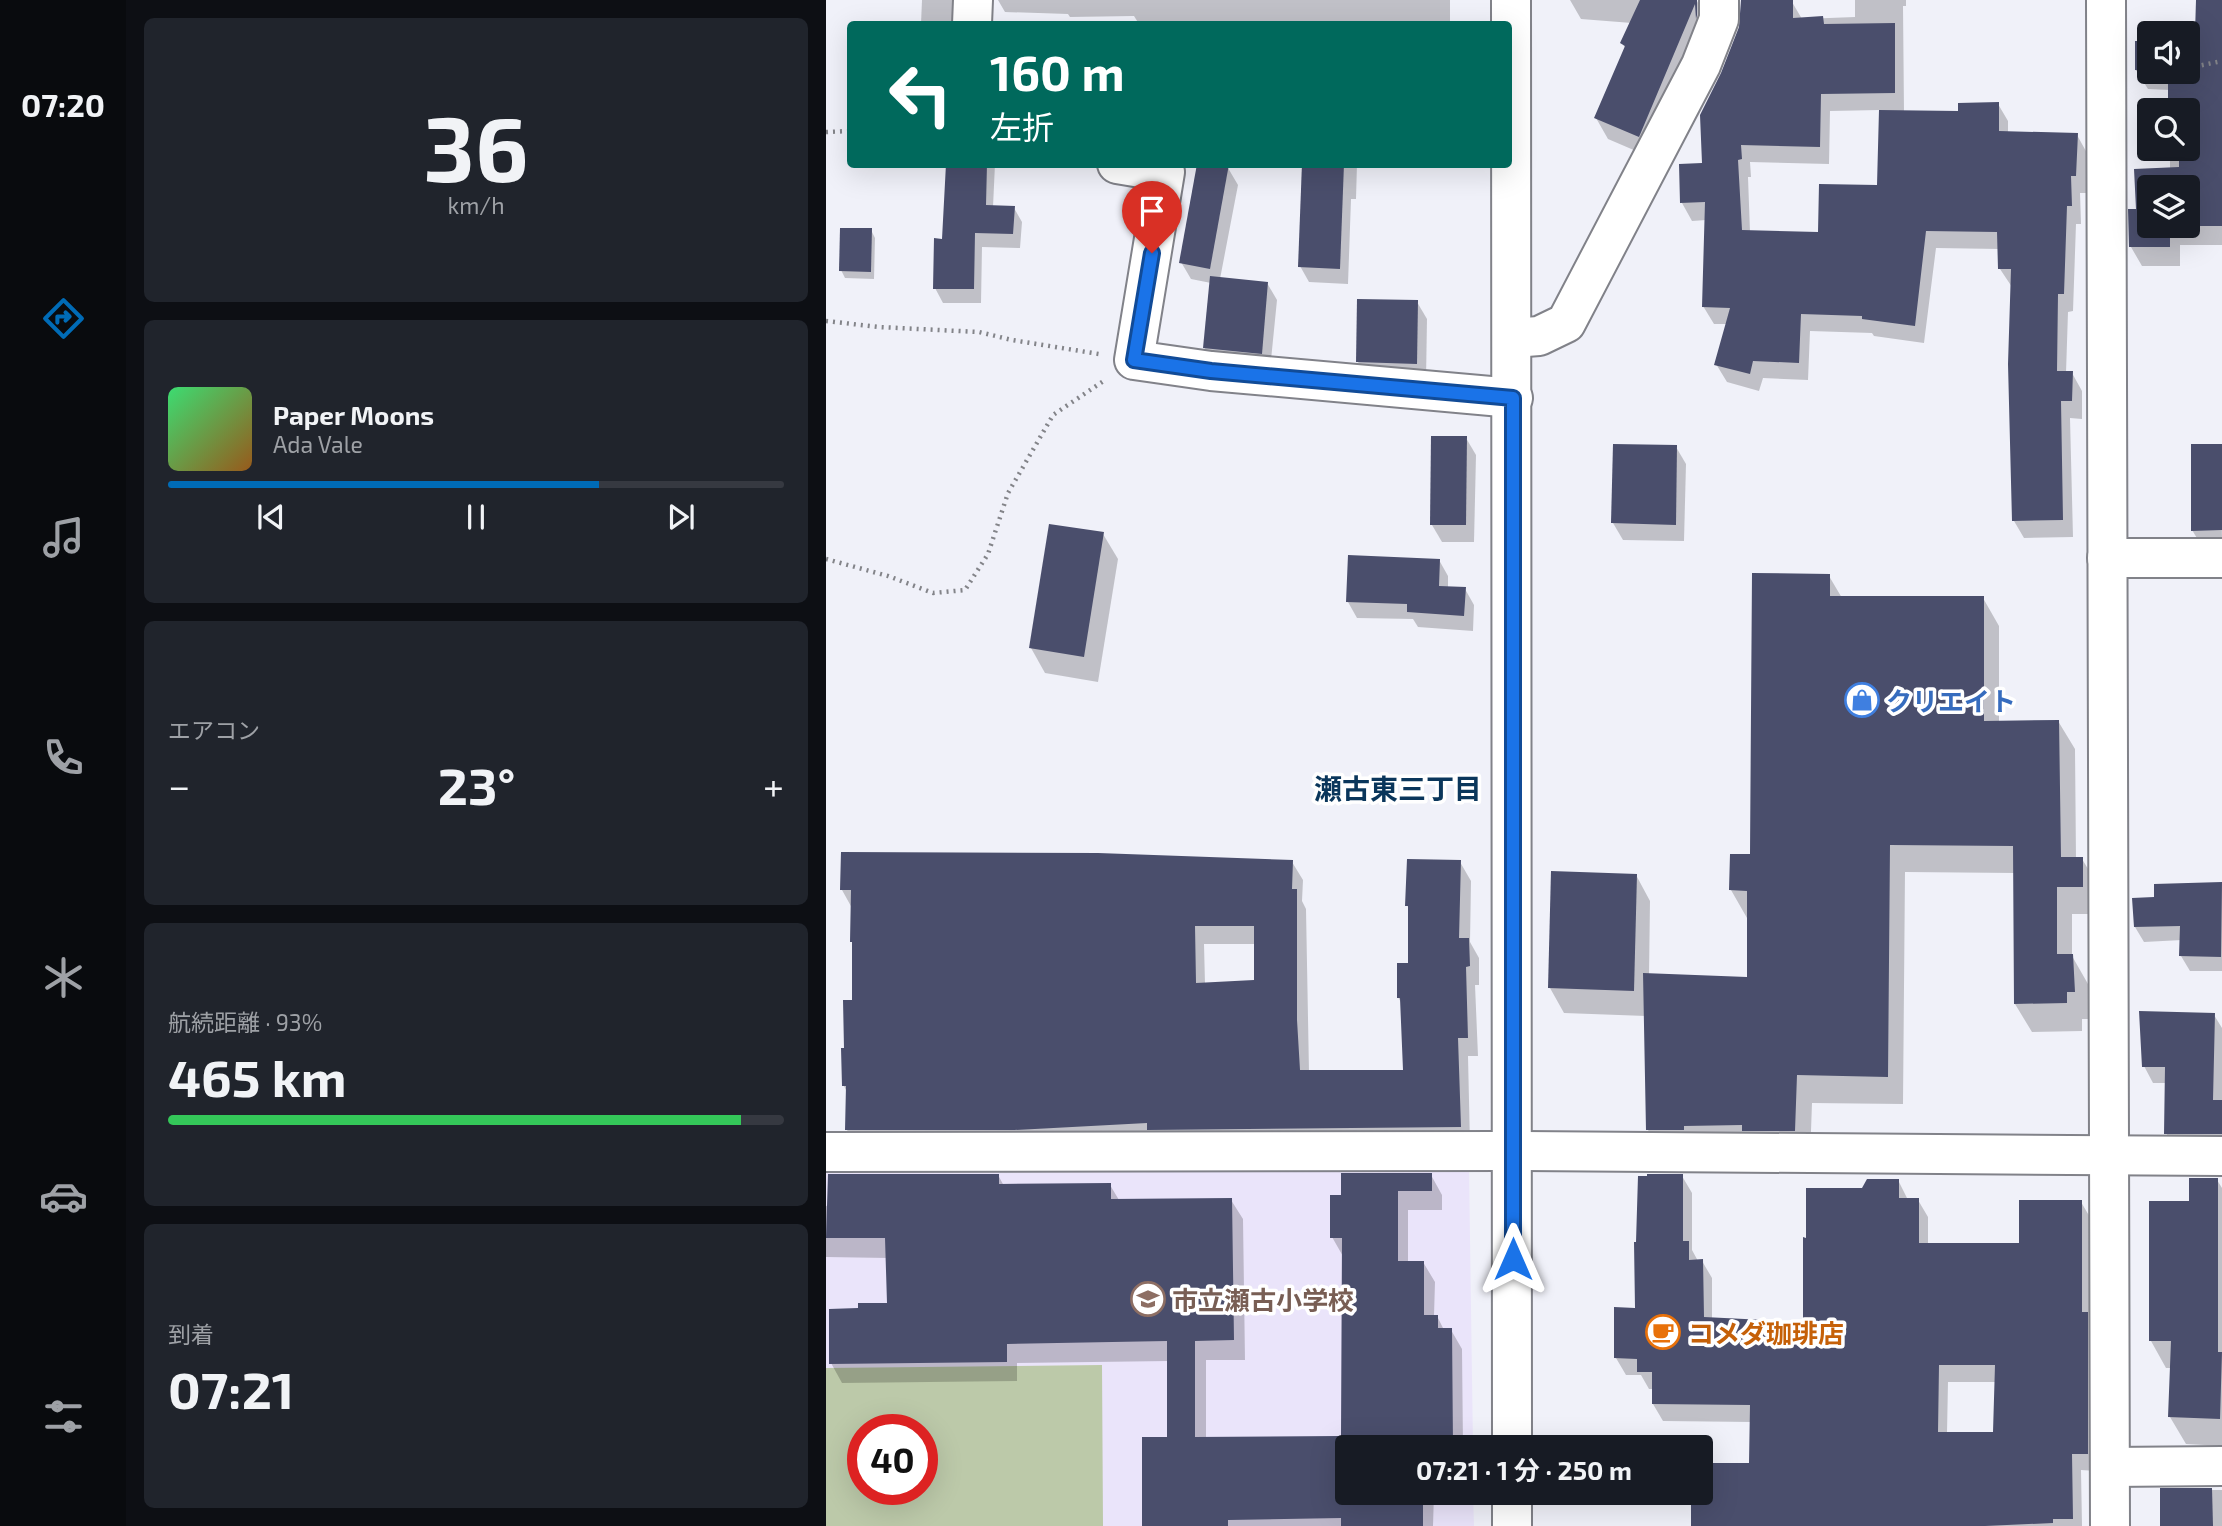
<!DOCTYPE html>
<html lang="ja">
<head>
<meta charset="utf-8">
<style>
  body { margin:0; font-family:"Exo 2","Noto Sans JP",sans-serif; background:#20242c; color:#f1f3f6; height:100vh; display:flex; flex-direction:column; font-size:26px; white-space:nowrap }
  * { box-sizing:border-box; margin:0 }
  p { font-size:23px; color:#9ea1a6 }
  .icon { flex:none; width:38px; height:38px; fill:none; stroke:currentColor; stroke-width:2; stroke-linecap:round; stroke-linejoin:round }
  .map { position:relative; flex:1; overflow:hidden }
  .sheet { display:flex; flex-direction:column; gap:18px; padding:18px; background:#0d0f14; width:700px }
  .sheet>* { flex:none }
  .hud { position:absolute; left:21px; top:21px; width:665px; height:147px; border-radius:7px; box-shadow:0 7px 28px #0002; background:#00695c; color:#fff; overflow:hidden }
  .buttons { position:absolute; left:1311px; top:21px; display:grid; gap:14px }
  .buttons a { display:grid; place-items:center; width:63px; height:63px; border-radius:7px; background:#171b24; box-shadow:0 7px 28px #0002; font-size:35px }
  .speed { position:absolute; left:21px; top:1414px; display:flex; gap:14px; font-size:35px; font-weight:700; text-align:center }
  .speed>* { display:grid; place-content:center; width:91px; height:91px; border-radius:50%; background:#171b24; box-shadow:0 7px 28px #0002; line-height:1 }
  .speed .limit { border:10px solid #d22; background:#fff; color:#111 }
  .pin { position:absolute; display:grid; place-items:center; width:60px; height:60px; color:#fff; margin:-72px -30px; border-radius:50% 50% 50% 0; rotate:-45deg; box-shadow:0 0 7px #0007 }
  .pin .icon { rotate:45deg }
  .me { position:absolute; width:77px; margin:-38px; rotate:0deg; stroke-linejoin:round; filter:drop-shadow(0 0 5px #0008) }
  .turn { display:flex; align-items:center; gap:24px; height:147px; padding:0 28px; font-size:32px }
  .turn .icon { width:91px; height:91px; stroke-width:2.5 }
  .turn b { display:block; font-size:49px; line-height:60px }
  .big { font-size:52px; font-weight:700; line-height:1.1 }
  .sheet .tile { flex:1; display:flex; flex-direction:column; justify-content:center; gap:10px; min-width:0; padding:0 24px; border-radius:10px; background:#20242c }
  .sheet .dial { align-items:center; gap:0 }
  .dial b { font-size:91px; line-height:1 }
  .song { display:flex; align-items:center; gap:21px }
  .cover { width:84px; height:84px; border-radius:10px; background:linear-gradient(135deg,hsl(140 70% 55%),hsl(30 70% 35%)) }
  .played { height:7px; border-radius:4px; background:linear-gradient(90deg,#006bb6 70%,#363941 70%) }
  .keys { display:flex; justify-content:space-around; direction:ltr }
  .heat { display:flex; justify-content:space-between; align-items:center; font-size:38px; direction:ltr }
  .charge { height:10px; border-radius:5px; background:linear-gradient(90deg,#34c759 93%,#363941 0) }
  .trip { position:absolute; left:509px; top:1435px; width:378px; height:70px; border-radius:7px; background:#171b24; box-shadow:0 7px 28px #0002; font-weight:700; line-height:70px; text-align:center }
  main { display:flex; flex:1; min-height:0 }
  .dock { display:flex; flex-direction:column; width:126px; justify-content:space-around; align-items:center; background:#090b0e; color:#9ea1a6 }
  .dock .icon { width:49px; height:49px }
  .dock .current { color:#006bb6 }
  .dock b { font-size:32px; color:#f1f3f6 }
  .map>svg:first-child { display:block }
</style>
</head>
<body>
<main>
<nav class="dock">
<b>07:20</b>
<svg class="icon current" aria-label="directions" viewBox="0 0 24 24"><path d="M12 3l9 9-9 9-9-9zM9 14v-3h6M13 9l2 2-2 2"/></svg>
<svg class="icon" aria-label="music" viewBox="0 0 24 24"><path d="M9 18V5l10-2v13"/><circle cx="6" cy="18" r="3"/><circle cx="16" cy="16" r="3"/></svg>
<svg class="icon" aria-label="phone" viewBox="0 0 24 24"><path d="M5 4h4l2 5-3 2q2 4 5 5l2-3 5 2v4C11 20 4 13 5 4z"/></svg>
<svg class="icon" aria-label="climate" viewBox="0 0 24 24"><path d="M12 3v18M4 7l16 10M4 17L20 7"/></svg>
<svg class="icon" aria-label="car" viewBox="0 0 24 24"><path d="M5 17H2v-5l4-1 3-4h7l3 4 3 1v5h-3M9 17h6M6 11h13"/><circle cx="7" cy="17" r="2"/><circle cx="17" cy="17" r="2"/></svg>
<svg class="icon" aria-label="filters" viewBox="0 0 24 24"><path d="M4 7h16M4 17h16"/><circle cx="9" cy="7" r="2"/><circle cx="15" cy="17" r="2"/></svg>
</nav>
<section class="sheet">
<div class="tile dial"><b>36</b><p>km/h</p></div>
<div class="tile">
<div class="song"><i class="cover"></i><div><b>Paper Moons</b><p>Ada Vale</p></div></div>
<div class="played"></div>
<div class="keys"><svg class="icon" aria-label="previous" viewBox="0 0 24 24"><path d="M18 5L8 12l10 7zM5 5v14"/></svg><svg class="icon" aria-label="pause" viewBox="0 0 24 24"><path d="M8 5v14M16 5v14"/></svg><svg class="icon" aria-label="next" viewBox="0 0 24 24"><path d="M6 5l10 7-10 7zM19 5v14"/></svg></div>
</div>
<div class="tile"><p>エアコン</p>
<div class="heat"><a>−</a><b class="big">23°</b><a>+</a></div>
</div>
<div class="tile"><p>航続距離 · 93%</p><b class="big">465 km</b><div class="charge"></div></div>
<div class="tile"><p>到着</p><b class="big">07:21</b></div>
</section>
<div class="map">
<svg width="1396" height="1526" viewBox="0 0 1396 1526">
  <rect width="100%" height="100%" fill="#f0f1f9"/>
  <path fill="#eae4fa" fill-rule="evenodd" d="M0,1165L643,1168L647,1447H522V1493H647L648,1526H0ZM37,1430H96V1489H37Z"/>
  <path fill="#bcc9a9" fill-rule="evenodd" d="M276,1365L277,1526H0V1368ZM37,1430H96V1489H37Z"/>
  <g fill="#0003" fill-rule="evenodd">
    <path d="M96,0H141L133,24H95Z"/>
    <path d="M172,0H624V24H313L308,16L244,17L242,14L179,12Z"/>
    <path d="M744,0H863L871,1L882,21L824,157L782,139L770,118L800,49L796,43L806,23L755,19Z"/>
    <path d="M1029,0H1080V6H1077L1078,112L1134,113L1172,104L1182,121V133L1251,135L1261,153L1260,193H1254L1255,224H1250L1247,311L1242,312L1240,373H1246L1256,391V419L1244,418L1247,537L1198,538L1188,521L1186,287L1174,269L1173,249L1110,248L1098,343L1048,336L1046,333L984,331L982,380L937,378L933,391L901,382L890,364L901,324H888L877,306L880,220L866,221L856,203L966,2L976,19L1029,17ZM1054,110L1053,187L993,234L924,232L922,177H925L924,162L1003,164L1004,111Z"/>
    <path d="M1372,0H1396V245H1354V266H1316L1305,247L1311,211L1309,171L1344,170V149H1362V110H1344V90L1322,89L1310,70L1323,43V72H1362V34L1371,35ZM1323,187H1362V226H1323Z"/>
    <path d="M121,164H169L167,207L188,208L196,222L194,248L156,247L155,303H117L109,288L118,240Z"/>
    <path d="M476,164H531L530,199H525L522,284L483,282L474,266Z"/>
    <path d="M402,168L412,185L394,279L441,283L451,300L444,370L388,364L378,347L385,283L365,279L355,262Z"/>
    <path d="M45,230L49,238L48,279L19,278L15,270Z"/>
    <path d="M591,302L601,319L600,380L542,379L532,362Z"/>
    <path d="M640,438L650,455L648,542H616L606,525Z"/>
    <path d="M1395,446L1396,543H1374L1366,530Z"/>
    <path d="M850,447L860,464L858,541L797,540L787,523Z"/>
    <path d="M277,534L292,559L272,682L219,673L205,648Z"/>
    <path d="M613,560L622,576V588L639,589L648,605L647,631L592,627L587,619L531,618L522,602Z"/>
    <path d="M1003,576L1016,598H1157L1173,626V722L1232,721L1249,749L1250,859H1256L1273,887V914H1246V956L1262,984L1264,1019H1256V1031L1206,1032L1189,1004V873L1079,872L1077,1104L986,1103L984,1159L838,1158L822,1130L820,1016L738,1013L724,988L810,875L824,901L823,975L923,979L921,918L905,890L926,856Z"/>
    <path d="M466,862L477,880L476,901L480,909L483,1072L579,1071L576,1004L572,997L584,965L583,909L581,905L634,862L645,881L644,942L653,958V985H649L652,1056H642L644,1145L32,1148L21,1130V1092L18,1086L19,1049L27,1001L26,908L16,890ZM378,944H429V982L379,984Z"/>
    <path d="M1396,884V971H1364L1355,956L1356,940L1318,942L1309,927L1329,899V886Z"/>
    <path d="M1388,1015L1396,1028V1150L1349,1149L1340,1133L1341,1083H1327L1318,1066Z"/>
    <path d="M172,1175L178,1186L284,1185L293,1200H405L417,1219L419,1360H380V1439L517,1438L518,1258L506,1237V1197L605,1175L616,1195V1210H582V1262H597L609,1282L608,1316H611L618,1330H625L636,1349L637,1447H522V1493H608L607,1526H318L343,1439V1361L191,1363V1381L16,1383L5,1363L33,1310L63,1304L62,1258L0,1257V1206Z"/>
    <path d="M856,1176L866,1193V1250L872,1261H876L886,1278V1320L979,1324L982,1239L1037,1190L1072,1180L1082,1200H1092L1102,1217V1245L1195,1244L1255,1202L1265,1219L1271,1471L1255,1470L1256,1526H867L886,1494L925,1465L926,1422L837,1421L827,1404L828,1389H823L815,1375H800L790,1358L811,1309ZM1122,1382H1170L1169,1433H1121Z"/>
    <path d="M1391,1180L1396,1188V1446L1360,1444L1344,1417L1346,1368H1340L1325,1341L1365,1202Z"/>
    <path d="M1335,1490H1396V1526H1336Z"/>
  </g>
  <g fill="#4a4e6c" fill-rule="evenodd">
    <path d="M814,0H871V15L870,19L869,4L813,137L768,118L799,46L794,43Z"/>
    <path d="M915,0H967V18L997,16L998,24L1069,23V93L995,94L994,147L915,145L916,159L912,160L916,230L992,232L993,184L1051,185L1053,110L1132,111V103L1173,102V131L1252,133L1250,176H1245L1246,206H1241L1238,294H1232L1231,371H1247L1246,401H1235L1237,520L1186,521L1182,364L1185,269H1172L1171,232L1100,231L1089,326L1036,319V316L975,314L973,363L927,361L924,374L888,365L904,308L876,307L879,202L854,203L853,164L876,163L874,115L895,73L913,27Z"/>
    <path d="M1370,0H1396V226H1344V247H1303L1302,209H1310L1308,169L1353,167V149H1362V110H1342V72H1362V33H1341L1342,31L1369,33ZM1323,187H1362V226H1323Z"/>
    <path d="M1309,41H1323V71L1309,70Z"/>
    <path d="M120,164H161L160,205L189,206L187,234L149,233L148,289H107L108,238L116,239Z"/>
    <path d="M371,164H403L384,269L353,263Z"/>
    <path d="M476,164H518L514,269L472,267Z"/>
    <path d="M14,228H46L45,272L13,271Z"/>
    <path d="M384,276L442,282L436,354L377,348Z"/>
    <path d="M531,299L592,300L591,364L530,362Z"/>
    <path d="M605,436H641L640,525H604Z"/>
    <path d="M787,444L851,445L850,525L785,523Z"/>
    <path d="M1365,444H1396V530L1365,531Z"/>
    <path d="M223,524L278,532L258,657L203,648Z"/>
    <path d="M522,555L614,559L613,586L640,587L638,616L581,612V604L520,602Z"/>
    <path d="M926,573L1004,574V596H1158V721L1233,720L1235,857H1257V887H1231V954H1247L1249,992H1241V1003L1188,1004L1187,846L1064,845L1062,1077L971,1075L969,1131H916V1125L858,1126V1130H820L817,973L921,977V891L903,890L904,854H924Z"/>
    <path d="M15,852L272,853L467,860L466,889H471V1020L474,1070H577L574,998H571V963H582V906H579L581,859L635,860L633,938H643L644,966L640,967L642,1038H632L635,1127L321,1130V1123L188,1130H19L20,1086H16L15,1048H18L17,1000H26V942H24L25,890H14ZM369,926H428V980L370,983Z"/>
    <path d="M725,871L811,874L808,991L722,988Z"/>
    <path d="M1396,882L1395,957L1353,956L1354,926L1308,927L1306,898L1328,897V884Z"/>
    <path d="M1313,1011L1389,1013L1387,1100H1396V1134H1338L1339,1067H1316Z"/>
    <path d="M515,1173H606V1191H572V1261H598V1315H612V1328H626L627,1447H522V1493H597V1526H515V1518L402,1520V1526H316V1437H341V1341L181,1344V1362L3,1364V1309L32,1308V1303H61L59,1238H0L2,1174H173V1184L285,1183V1199L406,1198L408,1340L369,1341V1437L515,1436L516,1238H504V1195H515Z"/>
    <path d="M821,1174H857V1241H863V1260L877,1259L878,1317L977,1322V1237L980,1238V1188H1036L1041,1179H1073V1198H1093V1243H1193V1200H1256V1312H1262V1454H1246L1247,1519H1227V1523L1159,1526H865V1493L884,1492V1463H923L924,1405L826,1404V1372H811V1359L788,1358V1307L809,1308L808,1242H810L812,1176H821ZM1113,1365H1169L1167,1432H1112Z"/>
    <path d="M1363,1178H1392V1352H1396L1394,1419L1342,1417L1345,1341H1323V1201H1363Z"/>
    <path d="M1334,1488H1386L1387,1526H1334Z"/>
  </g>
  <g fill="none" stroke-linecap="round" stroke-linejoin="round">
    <g stroke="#818289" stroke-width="42">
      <g id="minor">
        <path d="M685,0L686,1447"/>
        <path d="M1280,0L1284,1526"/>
        <path d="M146,24L147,0"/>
        <path d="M291,164L339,172L308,360L385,371L687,398"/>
        <path d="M687,338L713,336L740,323L875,65L893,19V0"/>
        <path d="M1281,558H1396"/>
        <path d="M0,1152L688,1151L1396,1156"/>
        <path d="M1284,1467L1396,1466"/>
        <path d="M686,1526V1493"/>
      </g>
    </g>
    <g stroke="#838489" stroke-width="4.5" stroke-dasharray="2 5" stroke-linecap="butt">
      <path d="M1362,68L1396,61"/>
      <path d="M1318,76L1341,72"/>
      <path d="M0,132L24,131"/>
      <path d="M0,321L53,327L153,332L186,340L273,354"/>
      <path d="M0,559L62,576L107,593L139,590L162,554L182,493L227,415L279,380"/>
    </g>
    <use href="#minor" stroke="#fff" stroke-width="38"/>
  </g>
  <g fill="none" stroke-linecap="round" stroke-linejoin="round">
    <g stroke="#114b97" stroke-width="18">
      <path id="route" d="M326,253L308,360L385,371L687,398V1259"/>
    </g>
    <use href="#route" stroke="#1a73e8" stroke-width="12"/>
  </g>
  <defs>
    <g id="shop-ring" transform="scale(1.75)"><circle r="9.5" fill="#fff" stroke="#3f7fe0" stroke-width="1.5"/><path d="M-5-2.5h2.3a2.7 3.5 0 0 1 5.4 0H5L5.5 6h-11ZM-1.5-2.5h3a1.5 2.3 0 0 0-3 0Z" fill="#3f7fe0"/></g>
    <g id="school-ring" transform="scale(1.75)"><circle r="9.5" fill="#fff" stroke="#8d6e63" stroke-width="1.5"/><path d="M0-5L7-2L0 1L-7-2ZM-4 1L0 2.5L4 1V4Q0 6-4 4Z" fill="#8d6e63"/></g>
    <g id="cafe-ring" transform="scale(1.75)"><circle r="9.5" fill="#fff" stroke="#e8710a" stroke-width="1.5"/><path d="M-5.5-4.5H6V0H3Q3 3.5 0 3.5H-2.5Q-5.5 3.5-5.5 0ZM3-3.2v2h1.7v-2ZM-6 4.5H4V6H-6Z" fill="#e8710a"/></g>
  </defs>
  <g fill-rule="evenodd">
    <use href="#shop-ring" x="1036" y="700"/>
    <use href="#school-ring" x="322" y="1299"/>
    <use href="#cafe-ring" x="837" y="1332"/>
  </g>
  <g text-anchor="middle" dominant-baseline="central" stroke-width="7" stroke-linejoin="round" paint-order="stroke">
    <g font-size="26" font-weight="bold" fill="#366cbe" stroke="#fff" text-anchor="start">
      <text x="1060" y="700">クリエイト</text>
    </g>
    <g font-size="26" font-weight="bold" fill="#785e54" stroke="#fff" text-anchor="start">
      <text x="346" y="1299">市立瀬古小学校</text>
    </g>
    <g font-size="26" font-weight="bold" fill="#c56008" stroke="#fff" text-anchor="start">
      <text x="862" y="1332">コメダ珈琲店</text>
    </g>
    <g font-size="28" font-weight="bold" fill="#0a365b" stroke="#fff">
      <text x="572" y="788">瀬古東三丁目</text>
    </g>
  </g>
</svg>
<div class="buttons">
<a><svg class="icon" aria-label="sound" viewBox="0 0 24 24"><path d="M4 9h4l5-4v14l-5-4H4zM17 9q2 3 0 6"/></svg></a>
<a><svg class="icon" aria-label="search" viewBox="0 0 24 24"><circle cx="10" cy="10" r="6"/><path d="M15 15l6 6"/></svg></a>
<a><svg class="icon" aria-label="layers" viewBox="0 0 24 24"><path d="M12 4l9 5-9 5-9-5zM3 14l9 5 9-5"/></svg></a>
</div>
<div class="speed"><div class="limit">40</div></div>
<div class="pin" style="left:326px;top:253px;background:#d93025"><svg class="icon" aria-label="arrive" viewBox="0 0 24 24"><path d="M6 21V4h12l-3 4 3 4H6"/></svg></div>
<svg class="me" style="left:687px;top:1259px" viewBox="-20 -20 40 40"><path d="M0-17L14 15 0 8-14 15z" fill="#1a73e8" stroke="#fff" stroke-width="4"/></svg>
<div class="trip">07:21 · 1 分 · 250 m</div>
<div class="hud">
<div class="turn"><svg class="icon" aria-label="left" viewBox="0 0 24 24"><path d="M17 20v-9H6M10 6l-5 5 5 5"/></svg><div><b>160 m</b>左折</div></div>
</div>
</div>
</main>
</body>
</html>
